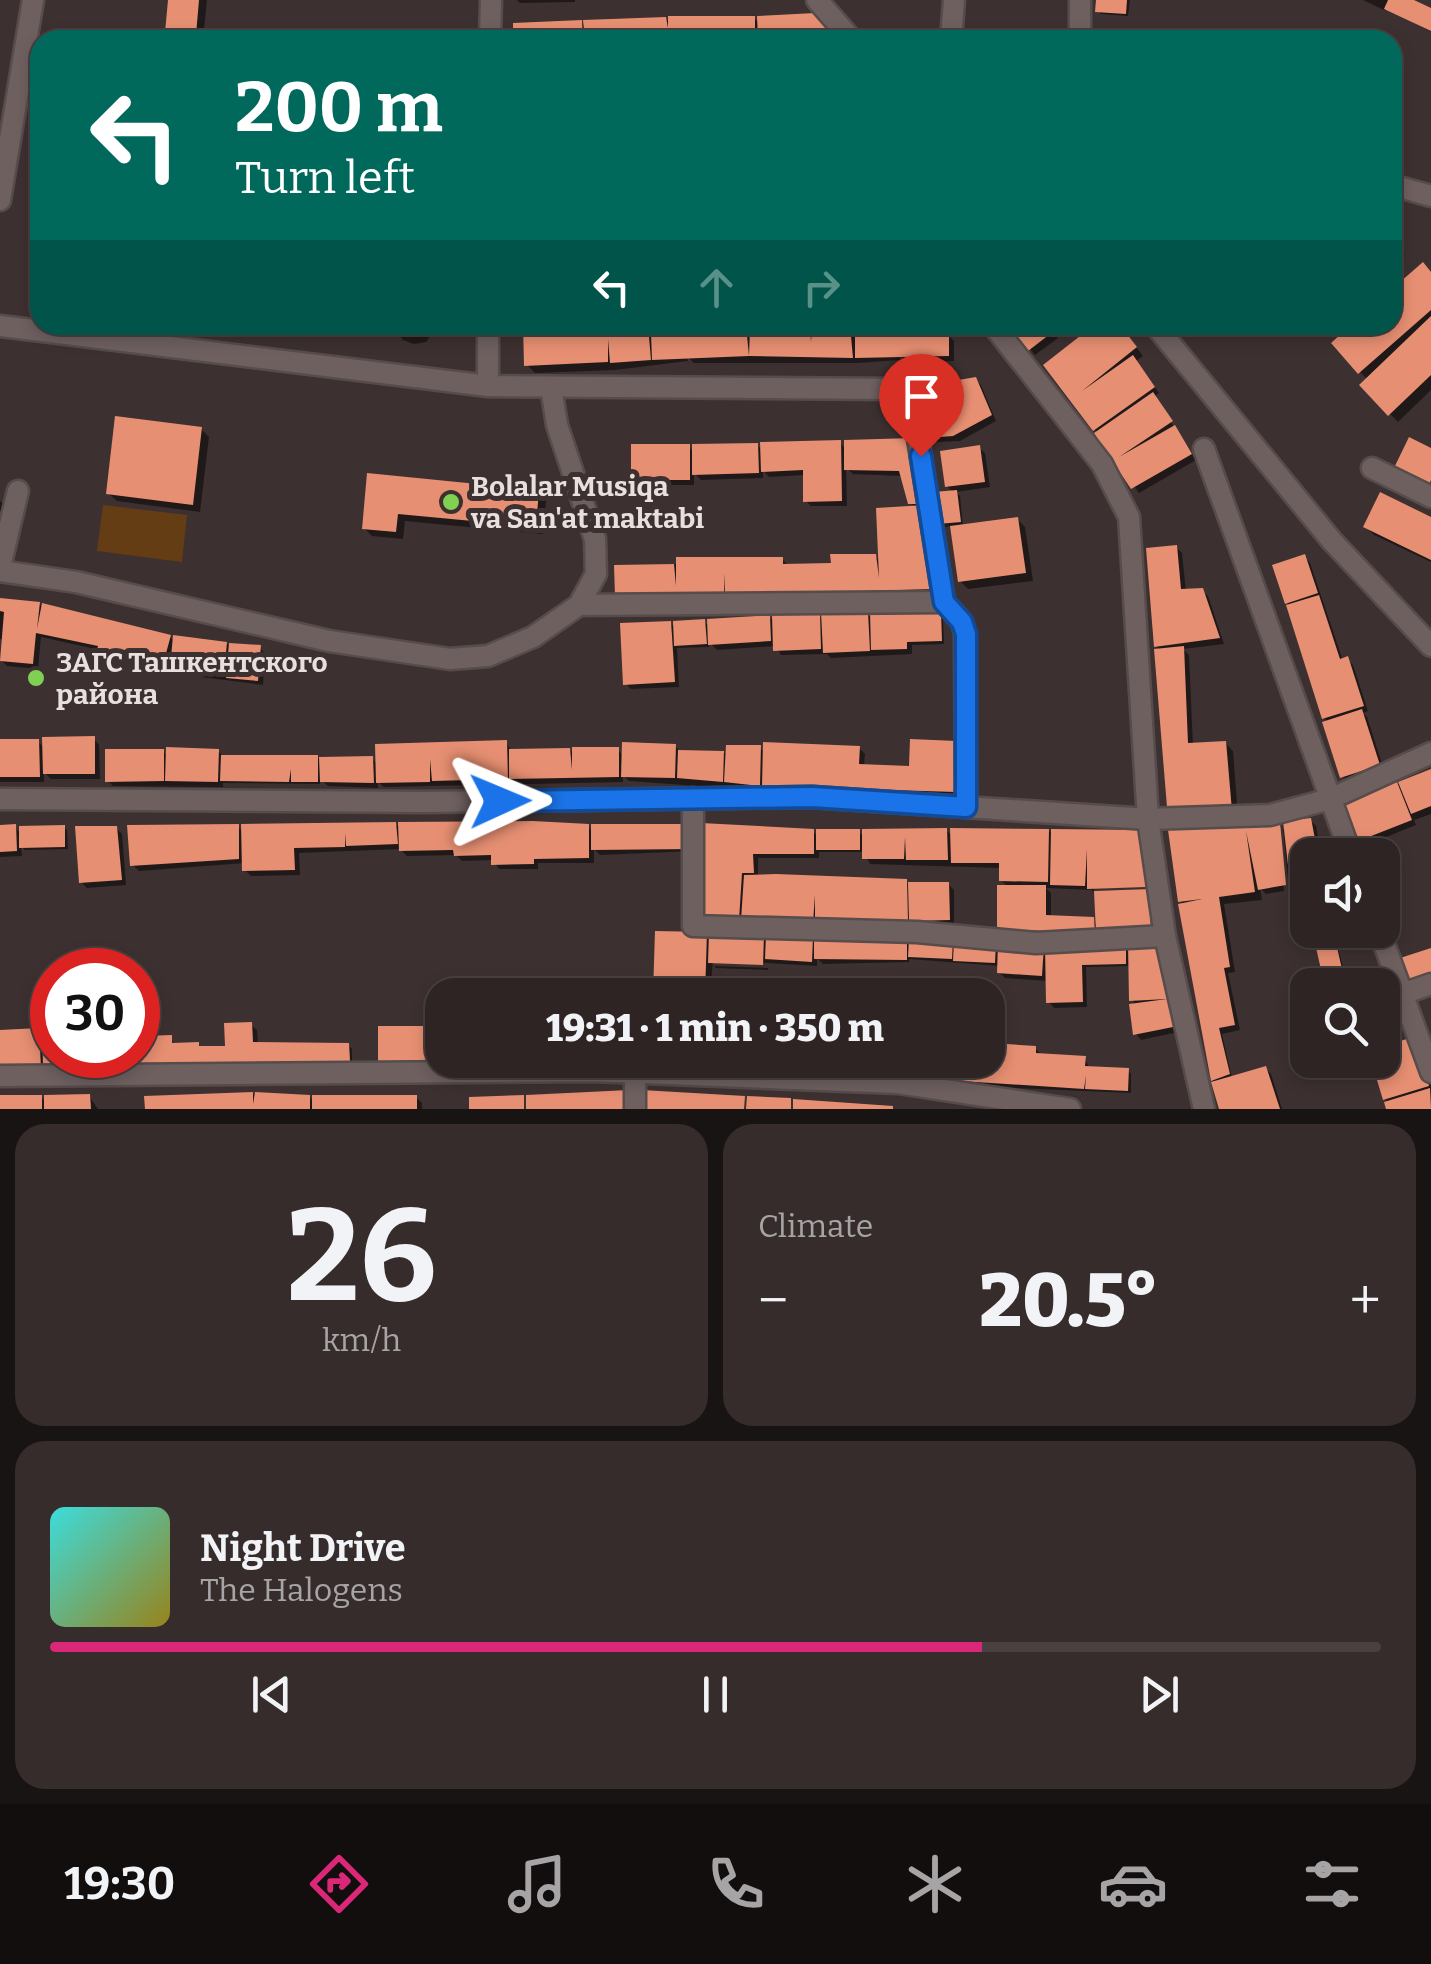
<!DOCTYPE html>
<html lang="en">
<head>
<meta charset="utf-8">
<style>
  body { margin:0; font-family:Bitter,serif; background:#362c2c; color:#f1f3f6; height:100vh; display:flex; flex-direction:column; font-size:38px; white-space:nowrap }
  * { box-sizing:border-box; margin:0 }
  p { font-size:32px; color:#a7a4a6 }
  .icon { flex:none; width:55px; height:55px; fill:none; stroke:currentColor; stroke-width:2; stroke-linecap:round; stroke-linejoin:round }
  .map { position:relative; height:1109px; overflow:hidden }
  .side { display:flex; flex-direction:column; gap:15px; padding:15px; background:#191414; flex:1 }
  .side>* { flex:none }
  .top-card { position:absolute; left:30px; top:30px; width:1372px; height:305px; border-radius:30px; box-shadow:0 5px 15px #0003,0 0 0 2px #494141; background:#00695c; color:#fff; overflow:hidden }
  .fabs { position:absolute; left:1290px; top:838px; display:grid; gap:20px }
  .fabs a { display:grid; place-items:center; width:110px; height:110px; border-radius:20px; background:#2e2424; box-shadow:0 5px 15px #0003,0 0 0 2px #494141; font-size:50px }
  .speed { position:absolute; left:30px; top:948px; display:flex; gap:20px; font-size:50px; font-weight:700; text-align:center }
  .speed>* { display:grid; place-content:center; width:130px; height:130px; border-radius:50%; background:#2e2424; box-shadow:0 5px 15px #0003,0 0 0 2px #494141; line-height:1 }
  .speed .limit { border:15px solid #d22; background:#fff; color:#111 }
  .pin { position:absolute; display:grid; place-items:center; width:85px; height:85px; color:#fff; margin:-102px -42px; border-radius:50% 50% 50% 0; rotate:-45deg; box-shadow:0 0 10px #0007 }
  .pin .icon { rotate:45deg }
  .me { position:absolute; width:110px; margin:-55px; rotate:89deg; stroke-linejoin:round; filter:drop-shadow(0 0 8px #0008) }
  .turn { display:flex; align-items:center; gap:35px; height:210px; padding:0 40px; font-size:45px }
  .turn .icon { width:130px; height:130px; stroke-width:2.5 }
  .turn b { display:block; font-size:70px; line-height:85px }
  .lanes { display:flex; align-items:center; height:95px; padding:0 40px; background:#0003; justify-content:center; gap:50px; direction:ltr }
  .lanes .off { opacity:.35 }
  .big { font-size:75px; font-weight:800; line-height:1.1 }
  .side .card { flex:1; display:flex; flex-direction:column; justify-content:center; gap:15px; min-width:0; padding:0 35px; border-radius:30px; background:#362c2c }
  .side .dial { align-items:center; gap:0 }
  .dial b { font-size:130px; line-height:1 }
  .song { display:flex; align-items:center; gap:30px }
  .cover { width:120px; height:120px; border-radius:15px; background:linear-gradient(135deg,hsl(180 70% 55%),hsl(50 70% 35%)) }
  .played { height:10px; border-radius:5px; background:linear-gradient(90deg,#db2777 70%,#494141 70%) }
  .keys { display:flex; justify-content:space-around; direction:ltr }
  .heat { display:flex; justify-content:space-between; align-items:center; font-size:55px; direction:ltr }
  .side .tiles { flex:1; display:grid; gap:15px; grid-template-columns:1fr 1fr }
  .card:last-child { grid-column:span 2 }
  .trip { position:absolute; left:425px; top:978px; width:580px; height:100px; border-radius:30px; background:#2e2424; box-shadow:0 5px 15px #0003,0 0 0 2px #494141; font-weight:800; line-height:100px; text-align:center }
  .menu { display:flex; height:160px; justify-content:space-around; align-items:center; background:#120e0e; color:#a7a4a6 }
  .menu .icon { width:70px; height:70px }
  .menu .selected { color:#db2777 }
  .menu b { font-size:45px; color:#f1f3f6 }
  .map>svg:first-child { display:block }
</style>
</head>
<body>
<div class="map">
<svg width="1431" height="1109" viewBox="0 0 1431 1109">
  <rect width="100%" height="100%" fill="#3d3030"/>
  <path fill="#643d14" d="M103,505L187,515L182,562L97,551Z"/>
  <g fill="#0007" fill-rule="evenodd">
    <path d="M171,0H207L203,40L176,39L168,31Z"/>
    <path d="M517,0H575V2L520,3Z"/>
    <path d="M1098,0H1130L1128,16L1101,14L1098,11Z"/>
    <path d="M1363,0H1408L1431,11V32L1387,8L1386,11Z"/>
    <path d="M754,18L760,24L836,40H516L581,22L586,28V22Z"/>
    <path d="M1392,239L1405,256L1392,265Z"/>
    <path d="M1431,274V390L1398,422L1362,385L1368,380L1360,372L1355,325H1392Z"/>
    <path d="M391,325H445L438,326L426,342L414,344L403,340Z"/>
    <path d="M525,325H652L653,336L687,339L686,325H746L749,329L849,327L855,337L948,335L954,341V361L907,362L900,356V360L858,363H694L687,356L688,361L615,370L535,373L527,365Z"/>
    <path d="M1010,325H1048L1058,338L1035,355Z"/>
    <path d="M1098,325H1119L1143,356L1136,361L1159,393L1154,397L1196,460L1139,493L1073,398Z"/>
    <path d="M1291,325H1307L1297,332Z"/>
    <path d="M975,379L981,385L996,421L960,441L934,442L929,436Z"/>
    <path d="M201,429L209,437L200,512L117,501L108,493Z"/>
    <path d="M913,441L941,596L890,598L883,591V596L623,601L617,567L782,559L788,565L833,566L875,556L881,562L916,508L910,503L903,476L853,474L846,468L847,506H811L806,501L805,475L769,477L763,470V478L701,480L694,473V485H640L634,479L689,447L694,453L757,445L763,451L840,443L846,449Z"/>
    <path d="M979,448L985,453L990,487L956,492L960,496L963,526L1017,519L1025,527L1033,581L968,589L960,581L953,526L944,527L940,523L954,493L947,486Z"/>
    <path d="M369,476L538,492L546,500L543,534L405,521L403,539L372,536L364,528Z"/>
    <path d="M0,501L7,507L0,539Z"/>
    <path d="M1431,520V562L1374,535L1366,527Z"/>
    <path d="M1176,547L1182,553L1186,592L1202,590L1208,596L1224,644L1183,649L1189,655L1193,746L1225,743L1233,751L1238,817L1178,814L1169,806L1161,651L1156,646Z"/>
    <path d="M1305,557L1310,563L1343,661L1347,659L1353,665L1368,711L1363,713L1367,717L1384,770L1348,782L1342,776L1328,722L1324,718L1276,566Z"/>
    <path d="M0,600L39,605L170,637L175,642V638L260,648L265,654L263,685L178,674L170,665L168,672L105,655L100,650L41,637L38,669L7,666L1,660L4,640L0,639Z"/>
    <path d="M940,614L943,617L944,644L912,645V654L831,658L827,654L781,655L776,646L717,650L709,642V647L677,648L679,687L631,689L626,684L670,623L676,629L704,622L710,627L709,621Z"/>
    <path d="M94,739L99,745L100,779H51L44,772V782H0V742H38L45,748Z"/>
    <path d="M506,742L512,752L618,750L624,756L675,746L681,753H728L760,748L765,753L859,748L865,754L864,766L912,768V742L960,797L768,791L629,781L623,775V782L384,787L378,782V788L328,786L320,779V784L223,783V787L113,786L108,781L163,751L168,757L218,751L225,758H372L378,765Z"/>
    <path d="M1431,771V814L1414,820L1416,825L1364,846L1358,841L1344,806Z"/>
    <path d="M1310,820L1316,826L1321,855H1308V897L1305,887L1299,888L1290,879L1289,890L1283,828L1286,831Z"/>
    <path d="M530,824L588,827L594,833L694,851L600,855L594,849V863H538V869H499L493,860L462,861L456,855L407,856L400,849L299,853L300,875L251,876L245,870V863L139,871L133,865L238,827L244,833V827Z"/>
    <path d="M1279,824L1282,827H1278L1284,891L1266,894L1260,888L1262,900L1224,904L1235,972L1228,973L1240,1030L1222,1034L1232,1078L1266,1069L1271,1074L1282,1109H1223L1213,1079L1185,906L1180,901L1171,832Z"/>
    <path d="M704,826L813,831L818,837L859,832L864,837L946,830L953,837V830L1143,833L1153,884L1094,886V891L1153,889L1156,935L1006,933L1000,928L1008,887L1001,880V868L870,864L864,852H819V858H758V878L948,884L954,890V925L824,927L708,923ZM1046,888L1092,890L1097,895L1098,925L1092,920L1051,918V893Z"/>
    <path d="M15,827L21,834L64,827L67,830L68,849L25,850L21,846L22,856L0,857V828Z"/>
    <path d="M116,828L122,834L126,885L87,888L81,882Z"/>
    <path d="M1319,930H1331L1332,935L1335,934L1344,972L1339,973L1346,985H1328L1326,979L1330,978L1324,972Z"/>
    <path d="M705,934L711,940L712,935L1125,946L1131,952L1165,945L1187,1030L1141,1040L1136,1034L1131,966L1086,967L1087,1007L1054,1008L1049,1002L1048,981L1005,978L999,972L1000,966L909,959V962L823,964L817,958V966L713,960L710,995H658Z"/>
    <path d="M714,966L768,968V970L716,968Z"/>
    <path d="M138,1019L146,1025V1039L171,1038L174,1045L223,1048L251,1025L257,1030L258,1045H348L352,1049V1063L234,1068L227,1062V1066L0,1075V1033L38,1031L45,1037V1030H52V1055H138Z"/>
    <path d="M438,1029L442,1033V1060H988V1053L1035,1048L1041,1054L1085,1059L1090,1069L1128,1070L1131,1074V1093L951,1085L945,1079L703,1069L505,1067L499,1061V1067L386,1068Z"/>
    <path d="M1419,1045L1431,1084V1109H1389L1390,1103L1385,1099L1373,1060H1382Z"/>
    <path d="M257,1094L309,1097L314,1102L416,1097L422,1103V1109H147V1098Z"/>
    <path d="M89,1096L98,1109H0V1098L41,1097L46,1103Z"/>
  </g>
  <g fill="#e78f72">
    <path d="M168,0H199L196,35L165,32Z"/>
    <path d="M1096,0H1127L1126,14L1095,12Z"/>
    <path d="M1388,0H1414L1431,8V31L1384,9Z"/>
    <path d="M815,13L837,40H758L757,16Z"/>
    <path d="M668,16H755V40H585L583,20L666,17L668,28Z"/>
    <path d="M582,20L583,40H513V23Z"/>
    <path d="M1423,262L1431,272V310L1358,374L1331,343L1351,325H1392V289Z"/>
    <path d="M1431,316V375L1388,416L1359,385Z"/>
    <path d="M385,325H428L417,335L404,337Z"/>
    <path d="M523,325H648L651,360L610,363L608,339V362L524,366Z"/>
    <path d="M683,325H746L749,356L652,360L651,334L684,332Z"/>
    <path d="M850,325L853,358L749,356L750,326L810,327L811,342L812,327Z"/>
    <path d="M1008,325H1049L1054,331L1028,351Z"/>
    <path d="M1094,325H1120L1137,347L1082,391L1133,355L1155,387L1093,431L1043,365Z"/>
    <path d="M949,332V356L855,358V335Z"/>
    <path d="M976,377L992,415L953,436L926,438L917,387Z"/>
    <path d="M1153,392L1173,421L1119,457L1175,425L1192,454L1131,489L1094,433Z"/>
    <path d="M115,416L202,427L193,505L106,494Z"/>
    <path d="M1409,437L1431,448V480L1428,487L1393,470Z"/>
    <path d="M914,438L925,504H908L899,471L844,470V440Z"/>
    <path d="M841,440L842,501L803,502V470L761,472L760,442Z"/>
    <path d="M758,443L759,473L692,475V444Z"/>
    <rect x="631" y="444" width="59" height="36"/>
    <path d="M980,445L985,482L945,487L940,451Z"/>
    <path d="M367,473L539,490L536,527L398,514L396,532L362,529Z"/>
    <path d="M957,490L961,522L938,524L934,492Z"/>
    <path d="M1380,492L1431,517V560L1363,527Z"/>
    <path d="M925,505L934,589L725,595L724,573V595L615,597L614,565L674,564L676,586V557H783V564L831,563L830,554H876L879,578L876,508Z"/>
    <path d="M1018,517L1026,573L958,582L950,526Z"/>
    <path d="M1177,545L1181,589L1203,588L1220,638L1154,647L1146,548Z"/>
    <path d="M1305,554L1318,593L1285,604L1272,565Z"/>
    <path d="M1319,595L1340,659L1348,656L1364,706L1322,719L1286,605Z"/>
    <path d="M0,598L40,602L37,629L42,603L171,635L162,668L97,650L98,646L36,633L33,664L0,661L4,612L0,611Z"/>
    <path d="M941,611L942,641L907,642V649L871,650L870,612Z"/>
    <path d="M821,612H868L870,651L823,653Z"/>
    <path d="M820,613L821,649L773,651L772,615Z"/>
    <path d="M770,615L771,641L708,645L707,619Z"/>
    <path d="M705,619L707,644L674,646L673,621Z"/>
    <path d="M671,621L675,682L623,685L620,623Z"/>
    <path d="M173,635L227,642L224,674L170,669Z"/>
    <path d="M229,643L261,645L258,681L226,678Z"/>
    <path d="M1184,646L1188,743L1226,741L1232,811L1167,807L1154,649Z"/>
    <path d="M1362,709L1380,765L1340,778L1322,722Z"/>
    <path d="M95,736V774H43L42,737Z"/>
    <path d="M0,739H39L40,777H0Z"/>
    <path d="M910,739L957,741L956,792L762,786L763,742L860,746L859,764L909,766Z"/>
    <path d="M507,740L508,779L432,781L430,759V782L376,783L375,744Z"/>
    <path d="M622,742L676,744L675,778L621,777Z"/>
    <path d="M726,745H761L760,786L724,782Z"/>
    <path d="M166,747L219,749L218,782L165,781Z"/>
    <path d="M572,747H619V777L509,779V749L570,748L572,770Z"/>
    <path d="M105,749H164V781L105,782Z"/>
    <path d="M678,750L724,751L723,782L677,778Z"/>
    <path d="M221,755H318V782H291V769L289,782L220,781Z"/>
    <path d="M373,756L374,783L320,782L319,757Z"/>
    <path d="M1431,769V806L1411,814L1398,782Z"/>
    <path d="M1397,782L1412,820L1356,842L1341,805Z"/>
    <path d="M1311,818L1318,855H1308V880L1290,883L1283,821Z"/>
    <path d="M533,821L589,824V858L534,859V864L491,865V855L454,856L453,850L399,851L398,822Z"/>
    <path d="M396,822L398,844L346,846L345,833V847L294,848L295,870L242,871L241,824Z"/>
    <path d="M1280,822L1286,885L1258,890L1246,831L1255,892L1219,897L1230,967L1224,968L1235,1025L1219,1028L1230,1074L1211,1081L1178,904L1202,899L1178,902L1168,830Z"/>
    <path d="M701,823L814,829V854H753L754,873H742L739,920L700,918L703,875Z"/>
    <path d="M16,824L17,851L0,852V825Z"/>
    <path d="M239,824V859L130,866L127,825Z"/>
    <path d="M591,824H692V849L591,850Z"/>
    <path d="M65,825V847L19,848V826Z"/>
    <path d="M75,826H117L122,880L79,883Z"/>
    <path d="M947,828L948,860H906L905,837L904,859H862V829Z"/>
    <path d="M950,828L1049,829L1048,882L999,881V863H951Z"/>
    <rect x="816" y="829" width="44" height="21"/>
    <path d="M1051,829L1144,830L1146,887L1087,889V849L1085,886L1050,885Z"/>
    <path d="M776,874L907,879L908,921L815,922V895L813,923L741,920L744,875Z"/>
    <path d="M908,882H949L950,920L909,921Z"/>
    <path d="M997,885H1046V915L1094,917L1095,933L997,929Z"/>
    <path d="M1149,889L1151,930L1096,933L1094,891Z"/>
    <path d="M1312,930H1333L1342,969L1322,974Z"/>
    <path d="M655,931L707,932L705,995L653,994Z"/>
    <path d="M709,932L764,934L763,965L708,963Z"/>
    <path d="M766,934L813,937L812,962L765,959Z"/>
    <path d="M814,936L907,938V960L814,959Z"/>
    <path d="M909,938L953,939L952,959L908,957Z"/>
    <path d="M954,940L996,942L995,963L953,961Z"/>
    <path d="M998,942L1044,945L1042,976L997,973Z"/>
    <path d="M1126,943V964L1082,965L1083,1002L1046,1003L1045,945Z"/>
    <path d="M1128,943H1166L1183,1025L1133,1035L1129,1004L1167,999L1129,1001Z"/>
    <path d="M1431,948V976L1403,985L1394,960Z"/>
    <path d="M138,1017H141L142,1036L172,1035V1043L199,1042V1046H225L224,1023L252,1022L253,1042L349,1043L350,1061L90,1067L89,1055H138Z"/>
    <path d="M378,1026H439V1032H442L439,1064H378Z"/>
    <path d="M42,1027H52V1055H88V1066L43,1067Z"/>
    <path d="M39,1028L41,1068L0,1070V1030Z"/>
    <path d="M1414,1037L1429,1086L1383,1100L1371,1060H1382V1046Z"/>
    <path d="M991,1043L1036,1046V1053L1086,1056L1085,1066L1129,1068L1128,1091L1085,1089L1086,1075L1084,1089L899,1077L900,1060H988Z"/>
    <path d="M703,1060H752V1068L703,1067Z"/>
    <path d="M755,1060H800V1071L754,1068Z"/>
    <path d="M802,1060H898V1077L801,1071Z"/>
    <path d="M1266,1066L1280,1109H1219L1211,1082Z"/>
    <path d="M1430,1088L1431,1109H1386L1384,1102Z"/>
    <path d="M629,1090L630,1109H526V1095Z"/>
    <path d="M642,1090L745,1096L744,1109H642Z"/>
    <path d="M253,1092V1104L255,1092L310,1095V1109H145L144,1096Z"/>
    <path d="M90,1094L91,1109H44V1095Z"/>
    <rect x="0" y="1095" width="42" height="14"/>
    <rect x="312" y="1095" width="105" height="14"/>
    <path d="M524,1095V1109H469V1097Z"/>
    <path d="M747,1096L791,1098V1109H746Z"/>
    <path d="M793,1099L893,1106V1109H793Z"/>
  </g>
  <g fill="none" stroke-linecap="round" stroke-linejoin="round">
    <g stroke="#574c4c" stroke-width="25">
      <g id="minor">
        <path d="M817,0L852,40"/>
        <path d="M1080,0V40"/>
        <path d="M490,40L491,0"/>
        <path d="M951,40L954,0"/>
        <path d="M1392,185L1431,196"/>
        <path d="M0,200L33,0"/>
        <path d="M488,325V386"/>
        <path d="M993,325L1102,464L1129,517L1148,819L1165,936L1204,1109"/>
        <path d="M1155,325L1332,541L1431,646"/>
        <path d="M0,326L488,386L896,389L915,420L944,602L962,622L965,634L966,807"/>
        <path d="M1204,449L1351,855"/>
        <path d="M1372,468L1431,497"/>
        <path d="M0,567L18,491"/>
        <path d="M0,571L76,582L329,641L450,659L488,656L533,637L579,605L596,574L595,539L557,425L551,387"/>
        <path d="M579,605L944,602"/>
        <path d="M693,798V926L917,932L1036,943L1165,936"/>
        <path d="M0,799L423,802L812,797L1148,819L1270,815L1330,799L1431,753"/>
        <path d="M1379,930L1431,1072"/>
        <path d="M1402,994L1431,984"/>
        <path d="M0,1076L591,1071L898,1083L1070,1109"/>
        <path d="M635,1109V1073"/>
      </g>
    </g>
    <use href="#minor" stroke="#6f6060" stroke-width="20"/>
  </g>
  <g fill="none" stroke-linecap="round" stroke-linejoin="round">
    <g stroke="#114b97" stroke-width="25">
      <path id="route" d="M500,801L812,797L966,807V634L962,622L944,602L921,456"/>
    </g>
    <use href="#route" stroke="#1a73e8" stroke-width="18"/>
  </g>
  <g fill="#80d052" stroke="#3d3030" stroke-width="4">
    <circle cx="451" cy="502" r="10"/>
    <circle cx="36" cy="678" r="10"/>
  </g>
  <g text-anchor="middle" dominant-baseline="central" stroke-width="10" stroke-linejoin="round" paint-order="stroke">
    <g font-size="28" font-weight="bold" fill="#e8dfdf" stroke="#3d3030" text-anchor="start">
      <text x="471" y="486">Bolalar Musiqa<tspan x="471" dy="32">va San'at maktabi</tspan></text>
      <text x="56" y="662">ЗАГС Ташкентского<tspan x="56" dy="32">района</tspan></text>
    </g>
  </g>
</svg>
<div class="fabs">
<a><svg class="icon" aria-label="sound" viewBox="0 0 24 24"><path d="M4 9h4l5-4v14l-5-4H4zM17 9q2 3 0 6"/></svg></a>
<a><svg class="icon" aria-label="search" viewBox="0 0 24 24"><circle cx="10" cy="10" r="6"/><path d="M15 15l6 6"/></svg></a>
</div>
<div class="speed"><div class="limit">30</div></div>
<div class="pin" style="left:921px;top:456px;background:#d93025"><svg class="icon" aria-label="arrive" viewBox="0 0 24 24"><path d="M6 21V4h12l-3 4 3 4H6"/></svg></div>
<svg class="me" style="left:500px;top:801px" viewBox="-20 -20 40 40"><path d="M0-17L14 15 0 8-14 15z" fill="#1a73e8" stroke="#fff" stroke-width="4"/></svg>
<div class="trip">19:31 · 1 min · 350 m</div>
<div class="top-card">
<div class="turn"><svg class="icon" aria-label="left" viewBox="0 0 24 24"><path d="M17 20v-9H6M10 6l-5 5 5 5"/></svg><div><b>200 m</b>Turn left</div></div>
<div class="lanes"><svg class="icon" aria-label="left" viewBox="0 0 24 24"><path d="M17 20v-9H6M10 6l-5 5 5 5"/></svg><svg class="icon off" aria-label="ahead" viewBox="0 0 24 24"><path d="M12 20V5M6 11l6-6 6 6"/></svg><svg class="icon off" aria-label="right" viewBox="0 0 24 24"><path d="M7 20v-9h11M14 6l5 5-5 5"/></svg></div>
</div>
</div>
<section class="side">
<div class="tiles">
<div class="card dial"><b>26</b><p>km/h</p></div>
<div class="card"><p>Climate</p>
<div class="heat"><a>−</a><b class="big">20.5°</b><a>+</a></div>
</div>
<div class="card">
<div class="song"><i class="cover"></i><div><b>Night Drive</b><p>The Halogens</p></div></div>
<div class="played"></div>
<div class="keys"><svg class="icon" aria-label="previous" viewBox="0 0 24 24"><path d="M18 5L8 12l10 7zM5 5v14"/></svg><svg class="icon" aria-label="pause" viewBox="0 0 24 24"><path d="M8 5v14M16 5v14"/></svg><svg class="icon" aria-label="next" viewBox="0 0 24 24"><path d="M6 5l10 7-10 7zM19 5v14"/></svg></div>
</div>
</div>
</section>
<nav class="menu">
<b>19:30</b>
<svg class="icon selected" aria-label="directions" viewBox="0 0 24 24"><path d="M12 3l9 9-9 9-9-9zM9 14v-3h6M13 9l2 2-2 2"/></svg>
<svg class="icon" aria-label="music" viewBox="0 0 24 24"><path d="M9 18V5l10-2v13"/><circle cx="6" cy="18" r="3"/><circle cx="16" cy="16" r="3"/></svg>
<svg class="icon" aria-label="phone" viewBox="0 0 24 24"><path d="M5 4h4l2 5-3 2q2 4 5 5l2-3 5 2v4C11 20 4 13 5 4z"/></svg>
<svg class="icon" aria-label="climate" viewBox="0 0 24 24"><path d="M12 3v18M4 7l16 10M4 17L20 7"/></svg>
<svg class="icon" aria-label="car" viewBox="0 0 24 24"><path d="M5 17H2v-5l4-1 3-4h7l3 4 3 1v5h-3M9 17h6M6 11h13"/><circle cx="7" cy="17" r="2"/><circle cx="17" cy="17" r="2"/></svg>
<svg class="icon" aria-label="filters" viewBox="0 0 24 24"><path d="M4 7h16M4 17h16"/><circle cx="9" cy="7" r="2"/><circle cx="15" cy="17" r="2"/></svg>
</nav>
</body>
</html>
